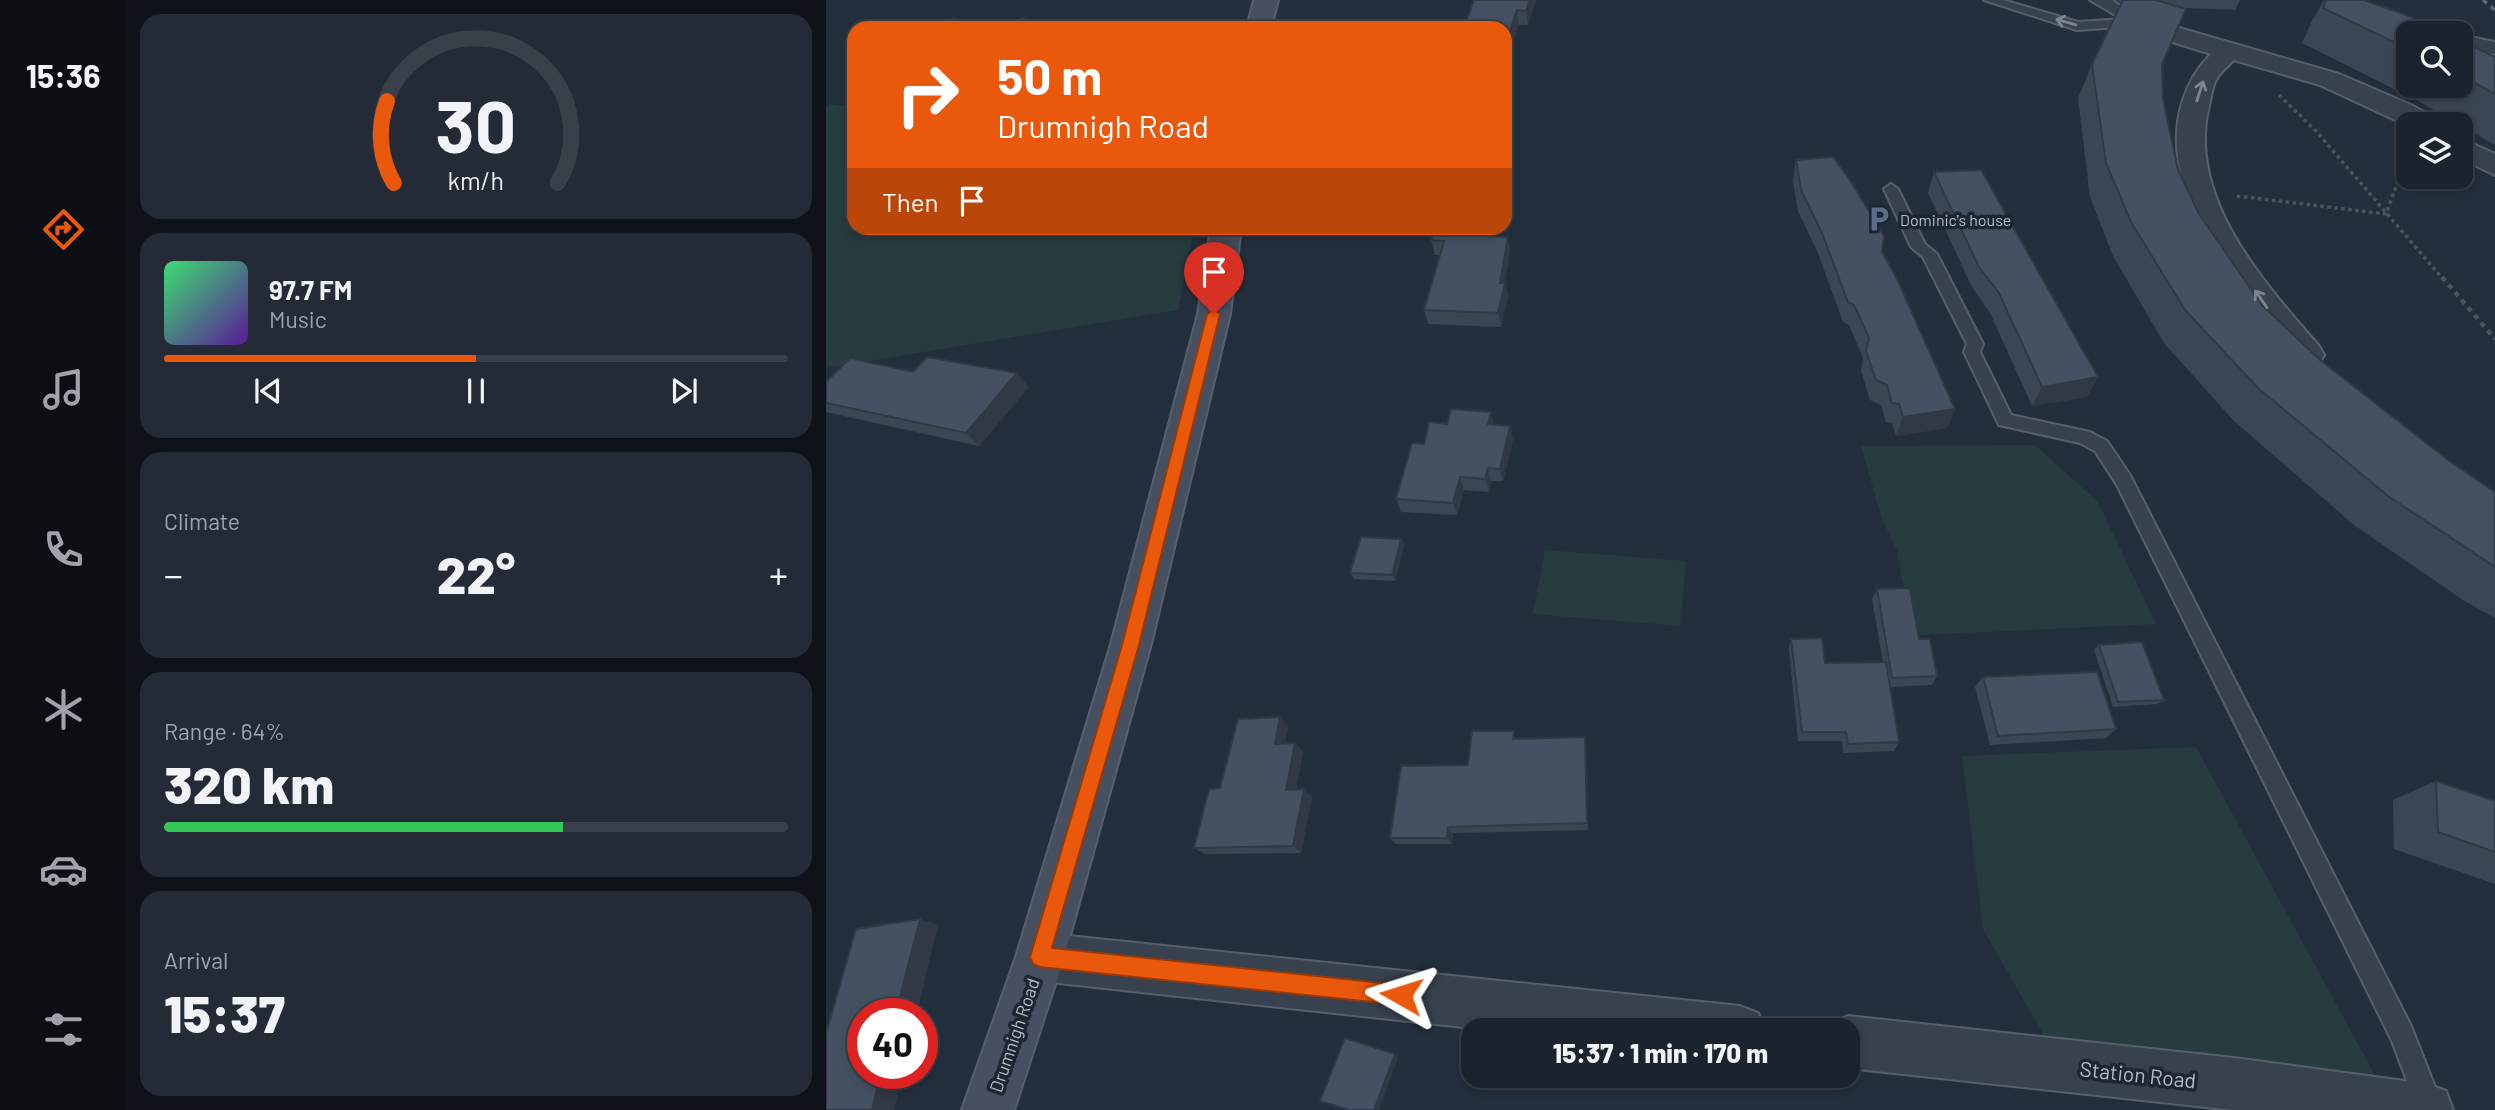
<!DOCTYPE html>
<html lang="en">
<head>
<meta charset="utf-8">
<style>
  body { margin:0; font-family:Barlow,sans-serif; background:#242b36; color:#f1f3f6; height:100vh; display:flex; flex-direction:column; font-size:26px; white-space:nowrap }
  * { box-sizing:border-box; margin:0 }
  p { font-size:23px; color:#a0a4aa }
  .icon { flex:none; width:38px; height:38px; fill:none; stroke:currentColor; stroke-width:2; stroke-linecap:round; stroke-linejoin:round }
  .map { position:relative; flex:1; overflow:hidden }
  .sheet { display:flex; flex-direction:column; gap:14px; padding:14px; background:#0f1319; width:700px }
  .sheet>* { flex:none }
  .guide { position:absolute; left:21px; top:21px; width:665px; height:214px; border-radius:21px; box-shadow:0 4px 10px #0003,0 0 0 2px #39404a; background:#ea580c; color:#fff; overflow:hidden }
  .controls { position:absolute; left:1570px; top:21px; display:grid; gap:14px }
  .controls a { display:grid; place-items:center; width:77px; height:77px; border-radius:14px; background:#1b232e; box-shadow:0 4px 10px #0003,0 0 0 2px #39404a; font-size:35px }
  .speed { position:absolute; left:21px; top:998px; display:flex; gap:14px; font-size:35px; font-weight:700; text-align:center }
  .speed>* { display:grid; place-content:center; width:91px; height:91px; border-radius:50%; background:#1b232e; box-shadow:0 4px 10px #0003,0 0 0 2px #39404a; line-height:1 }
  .speed .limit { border:10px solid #d22; background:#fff; color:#111 }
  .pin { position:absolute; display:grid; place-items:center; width:60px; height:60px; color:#fff; margin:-72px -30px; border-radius:50% 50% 50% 0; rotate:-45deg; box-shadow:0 0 7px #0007 }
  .pin .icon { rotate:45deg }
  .me { position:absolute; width:77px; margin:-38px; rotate:276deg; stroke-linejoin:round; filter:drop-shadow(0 0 5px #0008) }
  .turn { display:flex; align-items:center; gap:24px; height:147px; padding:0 35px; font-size:32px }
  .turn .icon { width:91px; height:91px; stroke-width:2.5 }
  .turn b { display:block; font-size:49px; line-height:60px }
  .then { display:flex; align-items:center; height:66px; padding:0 35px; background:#0003; gap:14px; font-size:26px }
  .big { font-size:52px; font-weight:800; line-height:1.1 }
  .sheet .card { flex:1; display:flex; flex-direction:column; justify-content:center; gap:10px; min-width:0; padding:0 24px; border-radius:21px; background:#242b36 }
  .sheet .dial { align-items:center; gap:0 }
  .dial svg { height:182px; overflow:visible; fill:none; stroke:#39404a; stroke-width:7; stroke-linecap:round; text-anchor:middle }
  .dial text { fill:#f1f3f6; stroke:none }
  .song { display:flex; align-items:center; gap:21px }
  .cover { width:84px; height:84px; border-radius:10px; background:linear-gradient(135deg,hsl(140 70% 55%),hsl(270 70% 35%)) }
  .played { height:7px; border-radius:4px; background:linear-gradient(90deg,#ea580c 50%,#39404a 50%) }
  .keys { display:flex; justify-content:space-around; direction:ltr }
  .heat { display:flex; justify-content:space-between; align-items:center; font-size:38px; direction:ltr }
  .charge { height:10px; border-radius:5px; background:linear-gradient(90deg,#34c759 64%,#39404a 0) }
  .trip { position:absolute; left:635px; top:1018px; width:399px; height:70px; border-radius:21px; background:#1b232e; box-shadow:0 4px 10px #0003,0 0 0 2px #39404a; font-weight:800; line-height:70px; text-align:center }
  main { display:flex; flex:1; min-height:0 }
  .menu { display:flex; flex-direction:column; width:126px; justify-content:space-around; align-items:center; background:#0b0e12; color:#a0a4aa }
  .menu .icon { width:49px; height:49px }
  .menu .current { color:#ea580c }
  .menu b { font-size:32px; color:#f1f3f6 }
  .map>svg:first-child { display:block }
</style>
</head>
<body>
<main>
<nav class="menu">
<b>15:36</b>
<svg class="icon current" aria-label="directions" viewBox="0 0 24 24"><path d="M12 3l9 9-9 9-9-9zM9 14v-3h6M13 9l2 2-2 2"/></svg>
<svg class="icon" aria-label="music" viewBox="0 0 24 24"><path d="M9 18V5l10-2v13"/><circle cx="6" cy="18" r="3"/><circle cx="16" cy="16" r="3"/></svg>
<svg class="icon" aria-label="phone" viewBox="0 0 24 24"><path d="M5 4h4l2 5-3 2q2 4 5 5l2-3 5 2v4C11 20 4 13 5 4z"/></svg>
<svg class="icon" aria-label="climate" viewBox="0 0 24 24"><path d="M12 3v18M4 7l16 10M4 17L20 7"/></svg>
<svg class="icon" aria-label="car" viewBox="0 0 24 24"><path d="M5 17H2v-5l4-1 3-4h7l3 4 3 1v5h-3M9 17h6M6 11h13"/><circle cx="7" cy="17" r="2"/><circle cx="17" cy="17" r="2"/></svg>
<svg class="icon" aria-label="filters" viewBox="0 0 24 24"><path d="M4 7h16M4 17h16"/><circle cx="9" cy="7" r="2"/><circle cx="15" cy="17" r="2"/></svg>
</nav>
<section class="sheet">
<div class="card dial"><svg viewBox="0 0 100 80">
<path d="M14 69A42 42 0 1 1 86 69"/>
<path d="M14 69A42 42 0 0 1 11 33" stroke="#ea580c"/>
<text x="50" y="56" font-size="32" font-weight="700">30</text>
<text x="50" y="72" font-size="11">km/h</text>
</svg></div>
<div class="card">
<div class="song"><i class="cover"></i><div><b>97.7 FM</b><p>Music</p></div></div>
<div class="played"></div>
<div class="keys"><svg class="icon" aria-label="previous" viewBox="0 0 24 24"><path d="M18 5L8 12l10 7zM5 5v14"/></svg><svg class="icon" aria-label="pause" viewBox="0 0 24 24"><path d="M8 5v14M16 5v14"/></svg><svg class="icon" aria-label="next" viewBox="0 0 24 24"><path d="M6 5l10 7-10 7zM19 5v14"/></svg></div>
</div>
<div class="card"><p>Climate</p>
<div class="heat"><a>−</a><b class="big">22°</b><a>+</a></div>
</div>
<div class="card"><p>Range · 64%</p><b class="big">320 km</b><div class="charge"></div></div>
<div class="card"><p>Arrival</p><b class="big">15:37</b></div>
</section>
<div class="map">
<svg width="1669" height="1110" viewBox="0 0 1669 1110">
  <rect width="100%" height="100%" fill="#242f3e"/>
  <g fill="#263c3f">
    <path d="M3,104L28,107V228H368L352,310L0,368V107Z"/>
    <path d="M1209,445L1272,502L1330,624L1094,635L1076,580L1071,550L1056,519L1035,446Z"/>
    <path d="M719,550L860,561L854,626L707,614Z"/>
    <path d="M1370,747L1550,1077L1220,1039L1157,929L1136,756Z"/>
  </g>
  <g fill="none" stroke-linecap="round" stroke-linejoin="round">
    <g stroke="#565f6c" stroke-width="4">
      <g id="service">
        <path d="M1158,0H1177L1252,22L1296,19L1264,0H1286L1314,22L1308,26L1251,30Z"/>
        <path d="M1065,184L1072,189L1099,244L1111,254L1157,344L1154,352L1185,415L1264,432L1281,441L1304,475L1585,1026L1618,1110H1592L1566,1041L1291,485L1269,451L1254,443L1173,425L1138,352L1141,344L1097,257L1085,247L1058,189Z"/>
      </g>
    </g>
    <g stroke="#565f6c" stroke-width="4">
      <g id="minor">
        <path d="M1308,15L1513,74L1585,105L1609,118L1613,124L1582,126L1494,85L1408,60C1402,66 1394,72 1390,80C1386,87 1385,98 1383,106C1360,197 1438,283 1493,346L1498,355L1493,364C1485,366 1480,368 1472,364C1461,360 1451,342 1444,333C1405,282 1360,223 1352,158C1347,119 1358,81 1385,54L1299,27L1296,22L1299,17Z"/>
        <path d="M1634,35L1669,42V54L1634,50Z"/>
        <path d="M1634,138L1669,154V175L1634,158Z"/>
      </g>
    </g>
    <g stroke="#565f6c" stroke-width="4">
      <g id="tertiary">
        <path d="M214,933L914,1006L932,1013L939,1031H674L214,981L197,974L190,957L197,940Z"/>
        <path d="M1022,1016L1408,1058L1601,1084L1620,1091L1627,1110H1407L1022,1068V1031H1001L1004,1024Z"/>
      </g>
    </g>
    <g stroke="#565f6c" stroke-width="4">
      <g id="secondary">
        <path d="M428,0H452L445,28H421Z"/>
        <path d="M385,228H415L404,314L325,644L238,957L188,1110H136L190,957L285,644L372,314Z"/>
      </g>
    </g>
    <g stroke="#44595c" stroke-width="3.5" stroke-dasharray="3.5 3.5" stroke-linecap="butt">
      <path d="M1453,95L1490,131L1617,279"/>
      <path d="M1411,196L1560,214L1576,171L1577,146"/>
    </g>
    <path stroke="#44595c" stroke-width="4.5" stroke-dasharray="5 5" stroke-linecap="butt" d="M1616,277L1669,339"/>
    <use href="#service" fill="#38414e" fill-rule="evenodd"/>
    <use href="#minor" fill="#38414e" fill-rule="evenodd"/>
    <use href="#tertiary" fill="#38414e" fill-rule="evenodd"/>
    <use href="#secondary" fill="#465061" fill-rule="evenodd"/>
    <path stroke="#5a6575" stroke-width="3.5" stroke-dasharray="5 5" stroke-linecap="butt" d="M1657,0L1669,10"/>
  </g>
  <g fill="#3b4654">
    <path d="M648,0H710L702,25H693Z"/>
    <path d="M1290,0H1414L1409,10L1359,8L1336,64L1337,99L1352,170L1373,214L1436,305L1493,359L1622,460L1669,492V618L1637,600L1528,525L1408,421L1338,343L1287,256L1264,197L1252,98L1266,64L1295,4Z"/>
    <path d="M1498,0H1538L1582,33V86H1634V40L1669,57V145L1594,102L1476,43L1485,23Z"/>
    <path d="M970,160L1056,252L1129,409L1121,428L1070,436L1066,423L1060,422L1055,405L1044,400L1035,371L1037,358L1023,325L1017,322L992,253L972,211L967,181Z"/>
    <path d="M1108,172L1272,377L1261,397L1206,406L1164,313L1146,287L1102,193Z"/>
    <path d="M610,228H673L670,236L684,251L679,283L682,297L675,327L602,324L598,310L614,255H609L605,240Z"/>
    <path d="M87,372L203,387L153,446L0,412V382Z"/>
    <path d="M621,424H668L687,439L677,481H665L663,492L638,490L631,515L575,512L570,499L598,444Z"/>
    <path d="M578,545L569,581L528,579L524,573Z"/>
    <path d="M1051,589L1093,639L1111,676L1106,685L1064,687L1073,742L1068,751L1017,753L1016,741H972L963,649L965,639L999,663L1057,662L1046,599Z"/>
    <path d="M1273,645L1338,700L1332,704L1287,707L1268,650Z"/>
    <path d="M1157,677L1290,729L1280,738L1164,745L1149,687Z"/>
    <path d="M454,717L462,726L459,743H469L477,752L470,789L486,797L475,853L379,854L368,848L394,788Z"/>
    <path d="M759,737L760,744L762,830L627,833L626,844H570L564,838L642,765L691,739Z"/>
    <path d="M1610,781L1669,801V884L1568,849L1567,800Z"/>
  </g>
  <g fill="#303945">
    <path d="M704,0H710L702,25L700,11Z"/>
    <path d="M691,10L693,25L679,67V46Z"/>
    <path d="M681,182L683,197L679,209V188Z"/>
    <path d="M665,228H673L665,251L662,236Z"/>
    <path d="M682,237L684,251L679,283L682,297L675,327L672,313L674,283Z"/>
    <path d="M191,373L203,387L153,446L140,433Z"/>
    <path d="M1272,377L1261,397L1206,406L1216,387Z"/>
    <path d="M1129,409L1121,428L1070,436L1077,417Z"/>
    <path d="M665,412L668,425L662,424Z"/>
    <path d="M684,426L687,439L677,481L674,469Z"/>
    <path d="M662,468L665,481L663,492L659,479Z"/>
    <path d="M634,477L638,490L631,515L627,503Z"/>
    <path d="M575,539L578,545L569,581L566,575Z"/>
    <path d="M454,717L462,726L458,752L449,744Z"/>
    <path d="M759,737L760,744L762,830L761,823Z"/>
    <path d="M469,743L477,752L468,797L460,790Z"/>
    <path d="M478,789L486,797L475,853L467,846Z"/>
    <path d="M622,827L627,833L626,844L621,838Z"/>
    <path d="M94,919L112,925L91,1013H70Z"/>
    <path d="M519,1038L573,1055L553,1110H548Z"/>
    <path d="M55,1073H77L68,1110H46Z"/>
  </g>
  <g fill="#455162" stroke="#303945" stroke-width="2">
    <path d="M648,0H704L700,11L691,10L679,46V28H638Z"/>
    <path d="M1297,0H1330L1360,9L1336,64L1337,99L1352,170L1373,214L1436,305L1493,359L1622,460L1669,492V567L1562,496L1433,389L1359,310L1305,222L1280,163L1266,64Z"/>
    <path d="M1500,0H1538L1580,15L1619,33H1582V49L1497,8Z"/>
    <path d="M127,18L169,27L198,18L203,28H114Z"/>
    <path d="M1634,40L1669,57V94L1634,75Z"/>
    <path d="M1007,157L1022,177L1058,236L1056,252L1071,279L1129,409L1077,417L1073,404L1066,403L1061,385L1050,380L1040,351L1043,338L1028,305L1022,302L996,233L975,190L970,160Z"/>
    <path d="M1155,170L1272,377L1216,387L1173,293L1153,267L1108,172Z"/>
    <path d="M610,228H665L662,236L682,237L674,283H679L672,313L598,310L618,241L605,240Z"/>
    <path d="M101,357L191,373L140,433L0,403V382L24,358L87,372Z"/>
    <path d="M625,409L665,412L662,424L684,426L674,469L662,468L659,479L634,477L627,503L570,499L586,443L598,444L603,422L621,424Z"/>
    <path d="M535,537L575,539L566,575L524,573Z"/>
    <path d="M1084,588L1093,639H1104L1111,676L1066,678L1051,589Z"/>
    <path d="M996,638L999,663L1060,662L1073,742L1022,744L1020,732H976L965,639Z"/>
    <path d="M1316,642L1338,700L1292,702L1273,645Z"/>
    <path d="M1271,672L1290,729L1172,736L1157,677Z"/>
    <path d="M454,717L449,744L469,743L460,790L478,789L467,846L368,848L383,789L394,788L412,719Z"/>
    <path d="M646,731H688L687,739L759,737L761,823L622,827L621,838H564L575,766L642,765Z"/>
    <path d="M1610,781L1669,801V852L1612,832Z"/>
    <path d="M94,919L70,1013H37V1073H55L46,1110H0V1033L30,929Z"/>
    <path d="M519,1038L569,1054L548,1110H523L494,1101Z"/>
  </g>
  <defs><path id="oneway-shaft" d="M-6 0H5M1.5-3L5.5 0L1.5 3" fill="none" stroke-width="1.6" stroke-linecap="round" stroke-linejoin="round" transform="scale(1.75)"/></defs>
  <g stroke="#7c8592">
    <use href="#oneway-shaft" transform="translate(1240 22) rotate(-164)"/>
    <use href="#oneway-shaft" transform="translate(1374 91) rotate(-72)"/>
    <use href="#oneway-shaft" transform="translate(1435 299) rotate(-125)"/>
  </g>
  <path fill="#ea580c" stroke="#983908" stroke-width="2" d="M388,309L394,314L313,645L226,948L575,985L583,988L586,995L583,1002L575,1005L214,967L207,964L204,957L296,645L381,314Z"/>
  <defs>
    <g id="parking-bare" transform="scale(2.1)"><path d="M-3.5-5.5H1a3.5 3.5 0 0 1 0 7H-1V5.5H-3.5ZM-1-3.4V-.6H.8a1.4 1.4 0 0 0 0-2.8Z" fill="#5c6f8a" stroke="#1d2633" stroke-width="2.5" paint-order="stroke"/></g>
  </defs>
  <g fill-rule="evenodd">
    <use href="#parking-bare" x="1053" y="219"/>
  </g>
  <g text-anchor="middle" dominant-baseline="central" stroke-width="7" stroke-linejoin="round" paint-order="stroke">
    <g font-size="16" fill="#b4bcc9" stroke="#1d2633" text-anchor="start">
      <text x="1074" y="219">Dominic's house</text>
    </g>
    <g font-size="18" fill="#b4bcc9" stroke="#1d2633">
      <text transform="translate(188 1035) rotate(-71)">Drumnigh Road</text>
    </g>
    <g font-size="21" fill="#b4bcc9" stroke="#1d2633">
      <text transform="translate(1312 1074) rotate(6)">Station Road</text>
    </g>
  </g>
</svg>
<div class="controls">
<a><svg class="icon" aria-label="search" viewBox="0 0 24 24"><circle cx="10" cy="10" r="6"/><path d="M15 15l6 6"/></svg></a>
<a><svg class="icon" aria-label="layers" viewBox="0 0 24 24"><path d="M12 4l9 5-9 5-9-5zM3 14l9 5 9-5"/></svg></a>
</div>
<div class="speed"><div class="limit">40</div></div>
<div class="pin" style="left:388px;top:314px;background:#d93025"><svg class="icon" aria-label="arrive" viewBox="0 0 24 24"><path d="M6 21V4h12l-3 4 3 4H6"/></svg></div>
<svg class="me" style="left:575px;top:995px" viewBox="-20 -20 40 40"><path d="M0-17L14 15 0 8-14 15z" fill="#ea580c" stroke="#fff" stroke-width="4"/></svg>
<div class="trip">15:37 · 1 min · 170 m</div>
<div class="guide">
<div class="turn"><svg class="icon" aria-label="right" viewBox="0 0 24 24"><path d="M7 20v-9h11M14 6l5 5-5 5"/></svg><div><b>50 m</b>Drumnigh Road</div></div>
<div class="then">Then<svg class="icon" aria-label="arrive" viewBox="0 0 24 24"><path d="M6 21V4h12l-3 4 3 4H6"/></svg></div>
</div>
</div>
</main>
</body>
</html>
